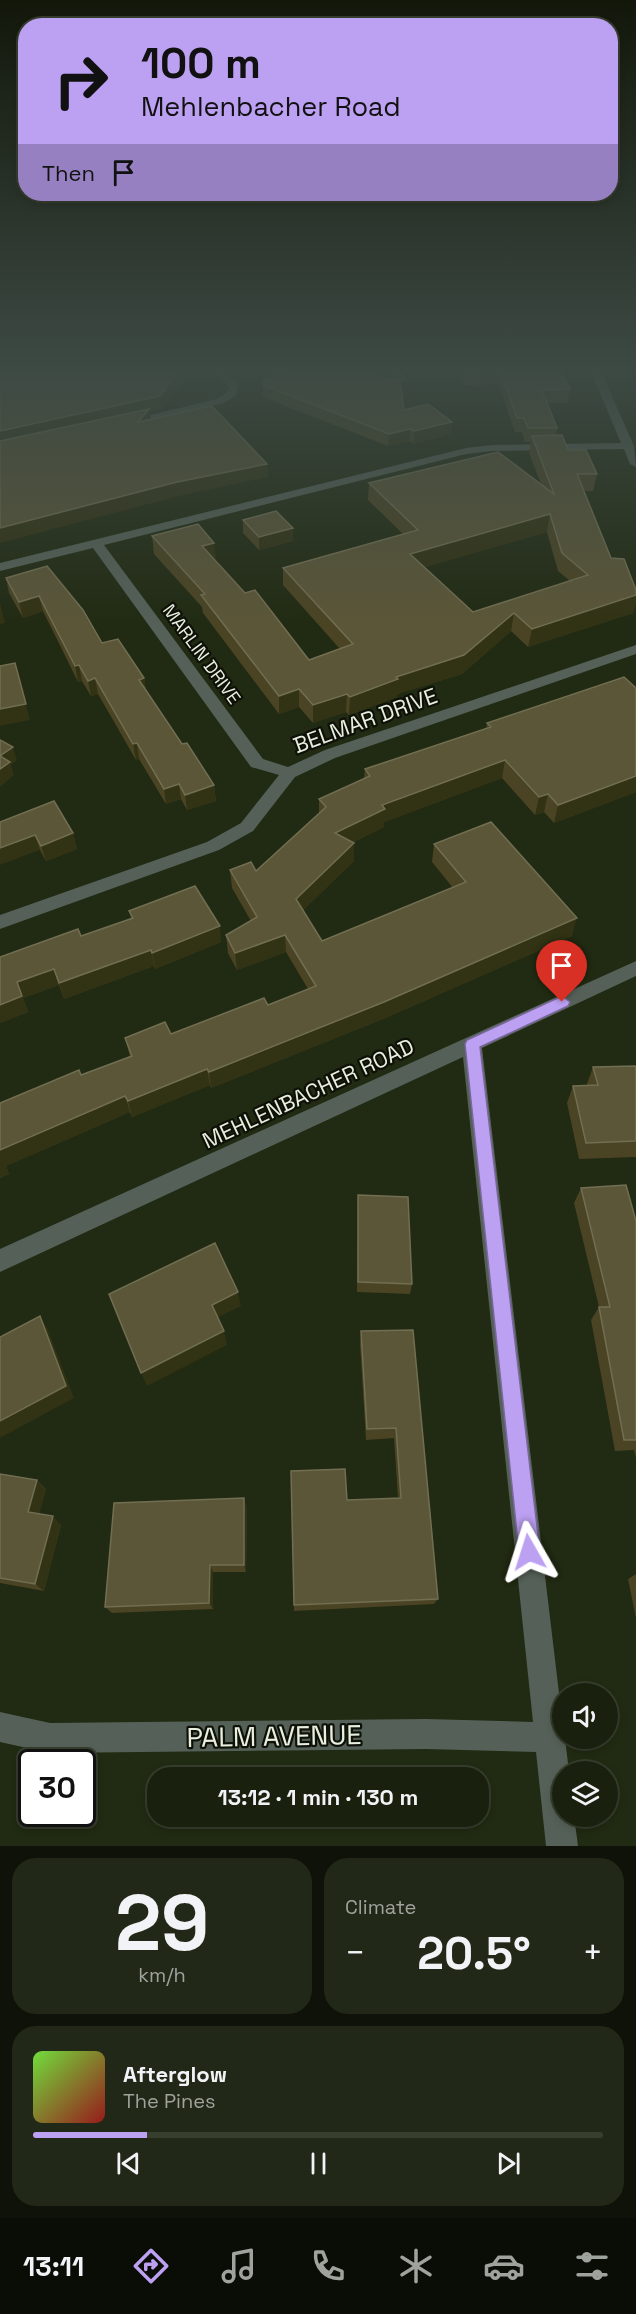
<!DOCTYPE html>
<html lang="en">
<head>
<meta charset="utf-8">
<style>
  body { margin:0; font-family:"Space Grotesk",sans-serif; background:#222817; color:#f1f3f6; height:100vh; display:flex; flex-direction:column; font-size:22px; white-space:nowrap }
  * { box-sizing:border-box; margin:0 }
  p { font-size:20px; color:#9fa39e }
  .icon { flex:none; width:33px; height:33px; fill:none; stroke:currentColor; stroke-width:2; stroke-linecap:round; stroke-linejoin:round }
  .map { position:relative; height:1846px; overflow:hidden }
  .details { display:flex; flex-direction:column; gap:12px; padding:12px; background:#0e1208; flex:1 }
  .details>* { flex:none }
  .banner { position:absolute; left:18px; top:18px; width:600px; height:183px; border-radius:24px; box-shadow:0 3px 9px #0003,0 0 0 2px #373e2e; background:#bca0f2; color:#111; overflow:hidden }
  .tools { position:absolute; left:552px; top:1683px; display:grid; gap:12px }
  .tools a { display:grid; place-items:center; width:66px; height:66px; border-radius:50%; background:#19200e; box-shadow:0 3px 9px #0003,0 0 0 2px #373e2e; font-size:30px }
  .speed { position:absolute; left:18px; top:1749px; display:flex; gap:12px; font-size:30px; font-weight:700; text-align:center }
  .speed>* { display:grid; place-content:center; width:78px; height:78px; border-radius:50%; background:#19200e; box-shadow:0 3px 9px #0003,0 0 0 2px #373e2e; line-height:1 }
  .speed .limit { border:3px solid #111; border-radius:9px; background:#fff; color:#111 }
  .pin { position:absolute; display:grid; place-items:center; width:51px; height:51px; color:#fff; margin:-62px -26px; border-radius:50% 50% 50% 0; rotate:-45deg; box-shadow:0 0 6px #0007 }
  .pin .icon { rotate:45deg }
  .me { position:absolute; width:66px; margin:-33px; rotate:354deg; stroke-linejoin:round; filter:drop-shadow(0 0 4px #0008) }
  .turn { display:flex; align-items:center; gap:21px; height:126px; padding:0 24px; font-size:27px }
  .turn .icon { width:78px; height:78px; stroke-width:2.5 }
  .turn b { display:block; font-size:42px; line-height:51px }
  .then { display:flex; align-items:center; height:57px; padding:0 24px; background:#0003; gap:12px; font-size:22px }
  .big { font-size:45px; font-weight:700; line-height:1.1 }
  .details .widget { flex:1; display:flex; flex-direction:column; justify-content:center; gap:9px; min-width:0; padding:0 21px; border-radius:24px; background:#222817 }
  .details .dial { align-items:center; gap:0 }
  .dial b { font-size:78px; line-height:1 }
  .song { display:flex; align-items:center; gap:18px }
  .cover { width:72px; height:72px; border-radius:9px; background:linear-gradient(135deg,hsl(100 70% 55%),hsl(0 70% 35%)) }
  .played { height:6px; border-radius:3px; background:linear-gradient(90deg,#bca0f2 20%,#373e2e 20%) }
  .keys { display:flex; justify-content:space-around; direction:ltr }
  .heat { display:flex; justify-content:space-between; align-items:center; font-size:33px; direction:ltr }
  .details .tiles { flex:1; display:grid; gap:12px; grid-template-columns:1fr 1fr }
  .widget:last-child { grid-column:span 2 }
  .trip { position:absolute; left:147px; top:1767px; width:342px; height:60px; border-radius:24px; background:#19200e; box-shadow:0 3px 9px #0003,0 0 0 2px #373e2e; font-weight:700; line-height:60px; text-align:center }
  .tabs { display:flex; height:96px; justify-content:space-around; align-items:center; background:#0a0d06; color:#9fa39e }
  .tabs .icon { width:42px; height:42px }
  .tabs .selected { color:#bca0f2 }
  .tabs b { font-size:27px; color:#f1f3f6 }
  .map>svg:first-child { display:block }
</style>
</head>
<body>
<div class="map">
<svg width="636" height="1846" viewBox="0 0 636 1846">
  <rect width="100%" height="100%" fill="#212a12"/>
  <g fill="none" stroke-linecap="round" stroke-linejoin="round">
    <g fill="#556158" fill-rule="evenodd">
      <path d="M208,367H219L238,384L236,395L224,403L127,425L122,422L217,399L227,392L229,387Z"/>
      <path d="M387,367H398L408,380L399,382Z"/>
      <path d="M589,367H599L634,446L636,467L630,464L624,449L492,451L466,454L104,545L263,759L288,767L325,750L636,645V654L335,758L295,777L253,831L219,850L0,929V915L207,842L241,823L279,775L251,767L93,548L0,571V563L466,448L492,445L621,443Z"/>
      <path d="M636,961V976L482,1048L562,1718V1738H565L569,1772H562V1816H574L578,1846H546L536,1752L426,1749L50,1753L0,1742V1712L50,1723L426,1719L533,1722L463,1057L0,1272V1249Z"/>
    </g>
  </g>
  <g fill="#4a4424" fill-rule="evenodd">
    <path d="M257,367H367L404,410L452,422L451,434L413,444L410,441L388,446L263,397V385L274,379Z"/>
    <path d="M460,367H560L570,389L568,403H547L557,428L556,436L568,450L597,474L593,491H584L611,558L636,590V601L633,613L528,647L511,631L462,674L397,694V697L349,715L346,712L313,723L299,707L279,714L203,613L202,607L154,554L152,536L245,593L309,660L340,649L283,585V568L403,534L368,500L369,483L541,484L529,453L531,442H525L522,432H515L498,382L479,386L464,385ZM547,532L558,571L570,581L473,612L424,567Z"/>
    <path d="M243,520L293,528V541L259,550L243,533Z"/>
    <path d="M47,566L102,643L144,678L146,690L182,744L214,785L216,801L187,810L181,799L166,804L139,759L136,760L98,694L91,696L82,681L78,682L43,611L23,618L9,593L6,578Z"/>
    <path d="M636,688V792L554,823L544,812L535,815L502,778L384,822V827L353,842L354,843V861L303,910L322,941L453,888L432,862L434,844L572,936L383,1019L211,1088L210,1085L132,1117L130,1112L6,1166L9,1174L0,1178V1103L81,1075L130,1057L125,1038L171,1034L268,1005L308,989L286,952L237,970L228,953L226,935L251,921L232,888L230,870L256,871L319,814V799L364,778L365,769L486,728L487,723Z"/>
    <path d="M0,822L73,833L77,849L46,861L40,850Z"/>
    <path d="M129,911L221,942L155,969L154,966L64,999L59,985L23,998L28,1012L0,1023V957L81,936L131,919Z"/>
    <path d="M636,1066V1157L579,1159L567,1103L573,1086H587V1084L593,1067Z"/>
    <path d="M581,1188L636,1221V1458L634,1450L615,1451L591,1320L599,1307L574,1203Z"/>
    <path d="M358,1195L412,1284L410,1294L357,1292Z"/>
    <path d="M413,1330L438,1599L434,1604L294,1611V1605L347,1500L398,1498L394,1438L366,1440L360,1344L361,1331Z"/>
    <path d="M0,1474L37,1480L46,1489L39,1514L61,1525L44,1591L0,1583Z"/>
    <path d="M247,1507L246,1572H213V1609L112,1613L105,1607Z"/>
    <path d="M636,1574V1618L628,1579Z"/>
  </g>
  <g fill="#323214">
    <path d="M182,367H184L185,378L162,409L150,412L151,422L0,445V431Z"/>
    <path d="M499,368L498,382L479,386L481,372Z"/>
    <path d="M452,422L451,434L413,444L414,431Z"/>
    <path d="M410,429V441L388,446L389,434Z"/>
    <path d="M267,464L268,477L179,496L0,543V528L177,482Z"/>
    <path d="M550,514L547,532L408,572L410,554Z"/>
    <path d="M293,528V541L259,550V537Z"/>
    <path d="M214,543L216,560L202,546Z"/>
    <path d="M636,595V601L633,613L528,647L532,629Z"/>
    <path d="M39,596L43,611L23,618L19,602Z"/>
    <path d="M0,603L5,623L0,624Z"/>
    <path d="M514,613L511,631L462,674L397,694V697L349,715L350,697L396,677Z"/>
    <path d="M79,665L82,681L78,682L75,666Z"/>
    <path d="M95,678L98,694L91,696L88,681Z"/>
    <path d="M144,678L147,694L139,680Z"/>
    <path d="M20,680L30,720L0,726V709Z"/>
    <path d="M299,689V707L279,714V696Z"/>
    <path d="M347,694L346,712L313,723V705Z"/>
    <path d="M137,743L139,759L136,760L133,744Z"/>
    <path d="M13,747L17,760L11,765L14,775L0,787V756Z"/>
    <path d="M505,760L502,778L384,822V827L335,850V833L382,805Z"/>
    <path d="M636,776V792L554,823L558,805Z"/>
    <path d="M179,784L181,799L166,804L164,789Z"/>
    <path d="M214,785L216,801L187,810L185,795Z"/>
    <path d="M548,794L544,812L535,815L539,797Z"/>
    <path d="M73,833L77,849L46,861L41,846Z"/>
    <path d="M35,835L40,850L0,865V848Z"/>
    <path d="M354,843V861L296,917V899Z"/>
    <path d="M577,918L572,936L383,1019L211,1088L209,1072Z"/>
    <path d="M220,926L221,942L155,969L152,953Z"/>
    <path d="M285,935L286,952L237,970L235,953Z"/>
    <path d="M151,950L154,966L64,999L59,983Z"/>
    <path d="M54,969L59,985L23,998L28,1012L0,1023V1005L17,982Z"/>
    <path d="M207,1069L210,1085L132,1117L128,1101Z"/>
    <path d="M125,1096L130,1112L6,1166L9,1174L0,1178V1150Z"/>
    <path d="M238,1292L241,1306L215,1319L212,1305Z"/>
    <path d="M40,1316L48,1330L74,1398L0,1438V1421Z"/>
    <path d="M224,1331L227,1345L147,1386L141,1373Z"/>
    <path d="M37,1480L46,1489L37,1521L28,1512Z"/>
    <path d="M244,1498L247,1507L246,1572L244,1565Z"/>
    <path d="M53,1516L61,1525L44,1591L35,1584Z"/>
    <path d="M210,1565L213,1572V1609L209,1603Z"/>
  </g>
  <g fill="#5b5638" stroke="#716e52" stroke-width="1.5" fill-rule="evenodd">
    <path d="M0,367H182L160,396L0,431Z"/>
    <path d="M273,367H367L381,379H400L404,410L428,404L452,422L414,431L410,429L389,434L263,385L265,378L294,382Z"/>
    <path d="M465,367H560L570,389L542,390L557,428H528L524,418H517L499,368L481,372H466Z"/>
    <path d="M212,406L267,464L177,482L0,528V441L149,409L138,422Z"/>
    <path d="M562,435L568,450H586L597,474H577L611,558L624,559L636,590V595L532,629L514,613L464,655L396,677L398,679L350,697L347,694L313,705L299,689L279,696L201,595L205,594L152,536L198,524L214,543L202,546L245,593L255,590L309,660L353,644L283,568L418,530L369,483L498,452L554,494L532,436ZM550,514L562,553L588,575L473,612L410,554Z"/>
    <path d="M276,511L293,528L259,537L243,520Z"/>
    <path d="M47,566L83,610L102,643L118,639L144,678L139,680L182,744L187,743L214,785L185,795L179,784L164,789L137,743L133,744L95,678L88,681L79,665L75,666L39,596L19,602L6,578Z"/>
    <path d="M15,663L26,704L0,709V666Z"/>
    <path d="M624,677L636,688V776L558,805L548,794L539,797L505,760L382,805L385,809L335,833L354,843L296,899L322,941L466,882L434,844L491,822L577,918L384,1002L209,1072L207,1069L128,1101L125,1096L0,1150V1103L79,1070L81,1075L132,1056L125,1038L165,1022L171,1034L264,998L268,1005L316,986L285,935L235,953L226,935L257,917L230,870L251,862L256,871L326,807L319,799L370,776L365,769L491,727L487,723Z"/>
    <path d="M0,740L13,747L0,756L10,762L0,769Z"/>
    <path d="M54,801L73,833L41,846L35,835L0,848V822Z"/>
    <path d="M195,886L220,926L152,953L151,950L59,983L54,969L17,982L22,996L0,1005V957L78,929L81,936L133,918L129,911Z"/>
    <path d="M636,1066V1141L586,1143L573,1086L598,1085L593,1067Z"/>
    <path d="M626,1185L636,1221V1440H624L599,1307H610L581,1188Z"/>
    <path d="M358,1195L408,1197L412,1284L358,1282Z"/>
    <path d="M215,1243L238,1292L212,1305L224,1331L141,1373L109,1294Z"/>
    <path d="M40,1316L66,1386L0,1421V1337Z"/>
    <path d="M413,1330L438,1599L294,1605L291,1471L345,1469L347,1500L401,1498L396,1428L367,1429L361,1331Z"/>
    <path d="M0,1474L37,1480L28,1512L53,1516L35,1584L0,1578Z"/>
    <path d="M244,1498V1565H210L209,1603L105,1607L114,1503Z"/>
  </g>
  <linearGradient id="sky" x2="0" y2="1"><stop stop-color="#12170a"/><stop offset="0.59" stop-color="#3d4a44"/><stop offset="1" stop-color="#3d4a44" stop-opacity="0"/></linearGradient>
  <rect width="636" height="626" fill="url(#sky)"/>
  <path fill="#bca0f2" stroke="#7a689d" stroke-width="1.5" d="M562,996L570,1002L568,1006L480,1047L540,1552L537,1559L529,1562L522,1559L519,1552L465,1044L467,1040Z"/>
  <g text-anchor="middle" dominant-baseline="central" stroke-width="4.5" stroke-linejoin="round" paint-order="stroke">
    <g font-size="18" fill="#e8efdf" stroke="#0d1107">
      <text transform="translate(202 654) rotate(54)">MARLIN DRIVE</text>
    </g>
    <g font-size="22" fill="#e8efdf" stroke="#0d1107">
      <text transform="translate(365 720) rotate(-20)">BELMAR DRIVE</text>
      <text transform="translate(308 1093) rotate(-25)">MEHLENBACHER ROAD</text>
    </g>
    <g font-size="27" fill="#e8efdf" stroke="#0d1107">
      <text transform="translate(274 1736) rotate(-1)">PALM AVENUE</text>
    </g>
  </g>
</svg>
<div class="tools">
<a><svg class="icon" aria-label="sound" viewBox="0 0 24 24"><path d="M4 9h4l5-4v14l-5-4H4zM17 9q2 3 0 6"/></svg></a>
<a><svg class="icon" aria-label="layers" viewBox="0 0 24 24"><path d="M12 4l9 5-9 5-9-5zM3 14l9 5 9-5"/></svg></a>
</div>
<div class="speed"><div class="limit">30</div></div>
<div class="pin" style="left:562px;top:1002px;background:#d93025"><svg class="icon" aria-label="arrive" viewBox="0 0 24 24"><path d="M6 21V4h12l-3 4 3 4H6"/></svg></div>
<svg class="me" style="left:529px;top:1552px" viewBox="-20 -20 40 40"><path d="M0-17L14 15 0 8-14 15z" fill="#bca0f2" stroke="#fff" stroke-width="4"/></svg>
<div class="trip">13:12 · 1 min · 130 m</div>
<div class="banner">
<div class="turn"><svg class="icon" aria-label="right" viewBox="0 0 24 24"><path d="M7 20v-9h11M14 6l5 5-5 5"/></svg><div><b>100 m</b>Mehlenbacher Road</div></div>
<div class="then">Then<svg class="icon" aria-label="arrive" viewBox="0 0 24 24"><path d="M6 21V4h12l-3 4 3 4H6"/></svg></div>
</div>
</div>
<section class="details">
<div class="tiles">
<div class="widget dial"><b>29</b><p>km/h</p></div>
<div class="widget"><p>Climate</p>
<div class="heat"><a>−</a><b class="big">20.5°</b><a>+</a></div>
</div>
<div class="widget">
<div class="song"><i class="cover"></i><div><b>Afterglow</b><p>The Pines</p></div></div>
<div class="played"></div>
<div class="keys"><svg class="icon" aria-label="previous" viewBox="0 0 24 24"><path d="M18 5L8 12l10 7zM5 5v14"/></svg><svg class="icon" aria-label="pause" viewBox="0 0 24 24"><path d="M8 5v14M16 5v14"/></svg><svg class="icon" aria-label="next" viewBox="0 0 24 24"><path d="M6 5l10 7-10 7zM19 5v14"/></svg></div>
</div>
</div>
</section>
<nav class="tabs">
<b>13:11</b>
<svg class="icon selected" aria-label="directions" viewBox="0 0 24 24"><path d="M12 3l9 9-9 9-9-9zM9 14v-3h6M13 9l2 2-2 2"/></svg>
<svg class="icon" aria-label="music" viewBox="0 0 24 24"><path d="M9 18V5l10-2v13"/><circle cx="6" cy="18" r="3"/><circle cx="16" cy="16" r="3"/></svg>
<svg class="icon" aria-label="phone" viewBox="0 0 24 24"><path d="M5 4h4l2 5-3 2q2 4 5 5l2-3 5 2v4C11 20 4 13 5 4z"/></svg>
<svg class="icon" aria-label="climate" viewBox="0 0 24 24"><path d="M12 3v18M4 7l16 10M4 17L20 7"/></svg>
<svg class="icon" aria-label="car" viewBox="0 0 24 24"><path d="M5 17H2v-5l4-1 3-4h7l3 4 3 1v5h-3M9 17h6M6 11h13"/><circle cx="7" cy="17" r="2"/><circle cx="17" cy="17" r="2"/></svg>
<svg class="icon" aria-label="filters" viewBox="0 0 24 24"><path d="M4 7h16M4 17h16"/><circle cx="9" cy="7" r="2"/><circle cx="15" cy="17" r="2"/></svg>
</nav>
</body>
</html>
